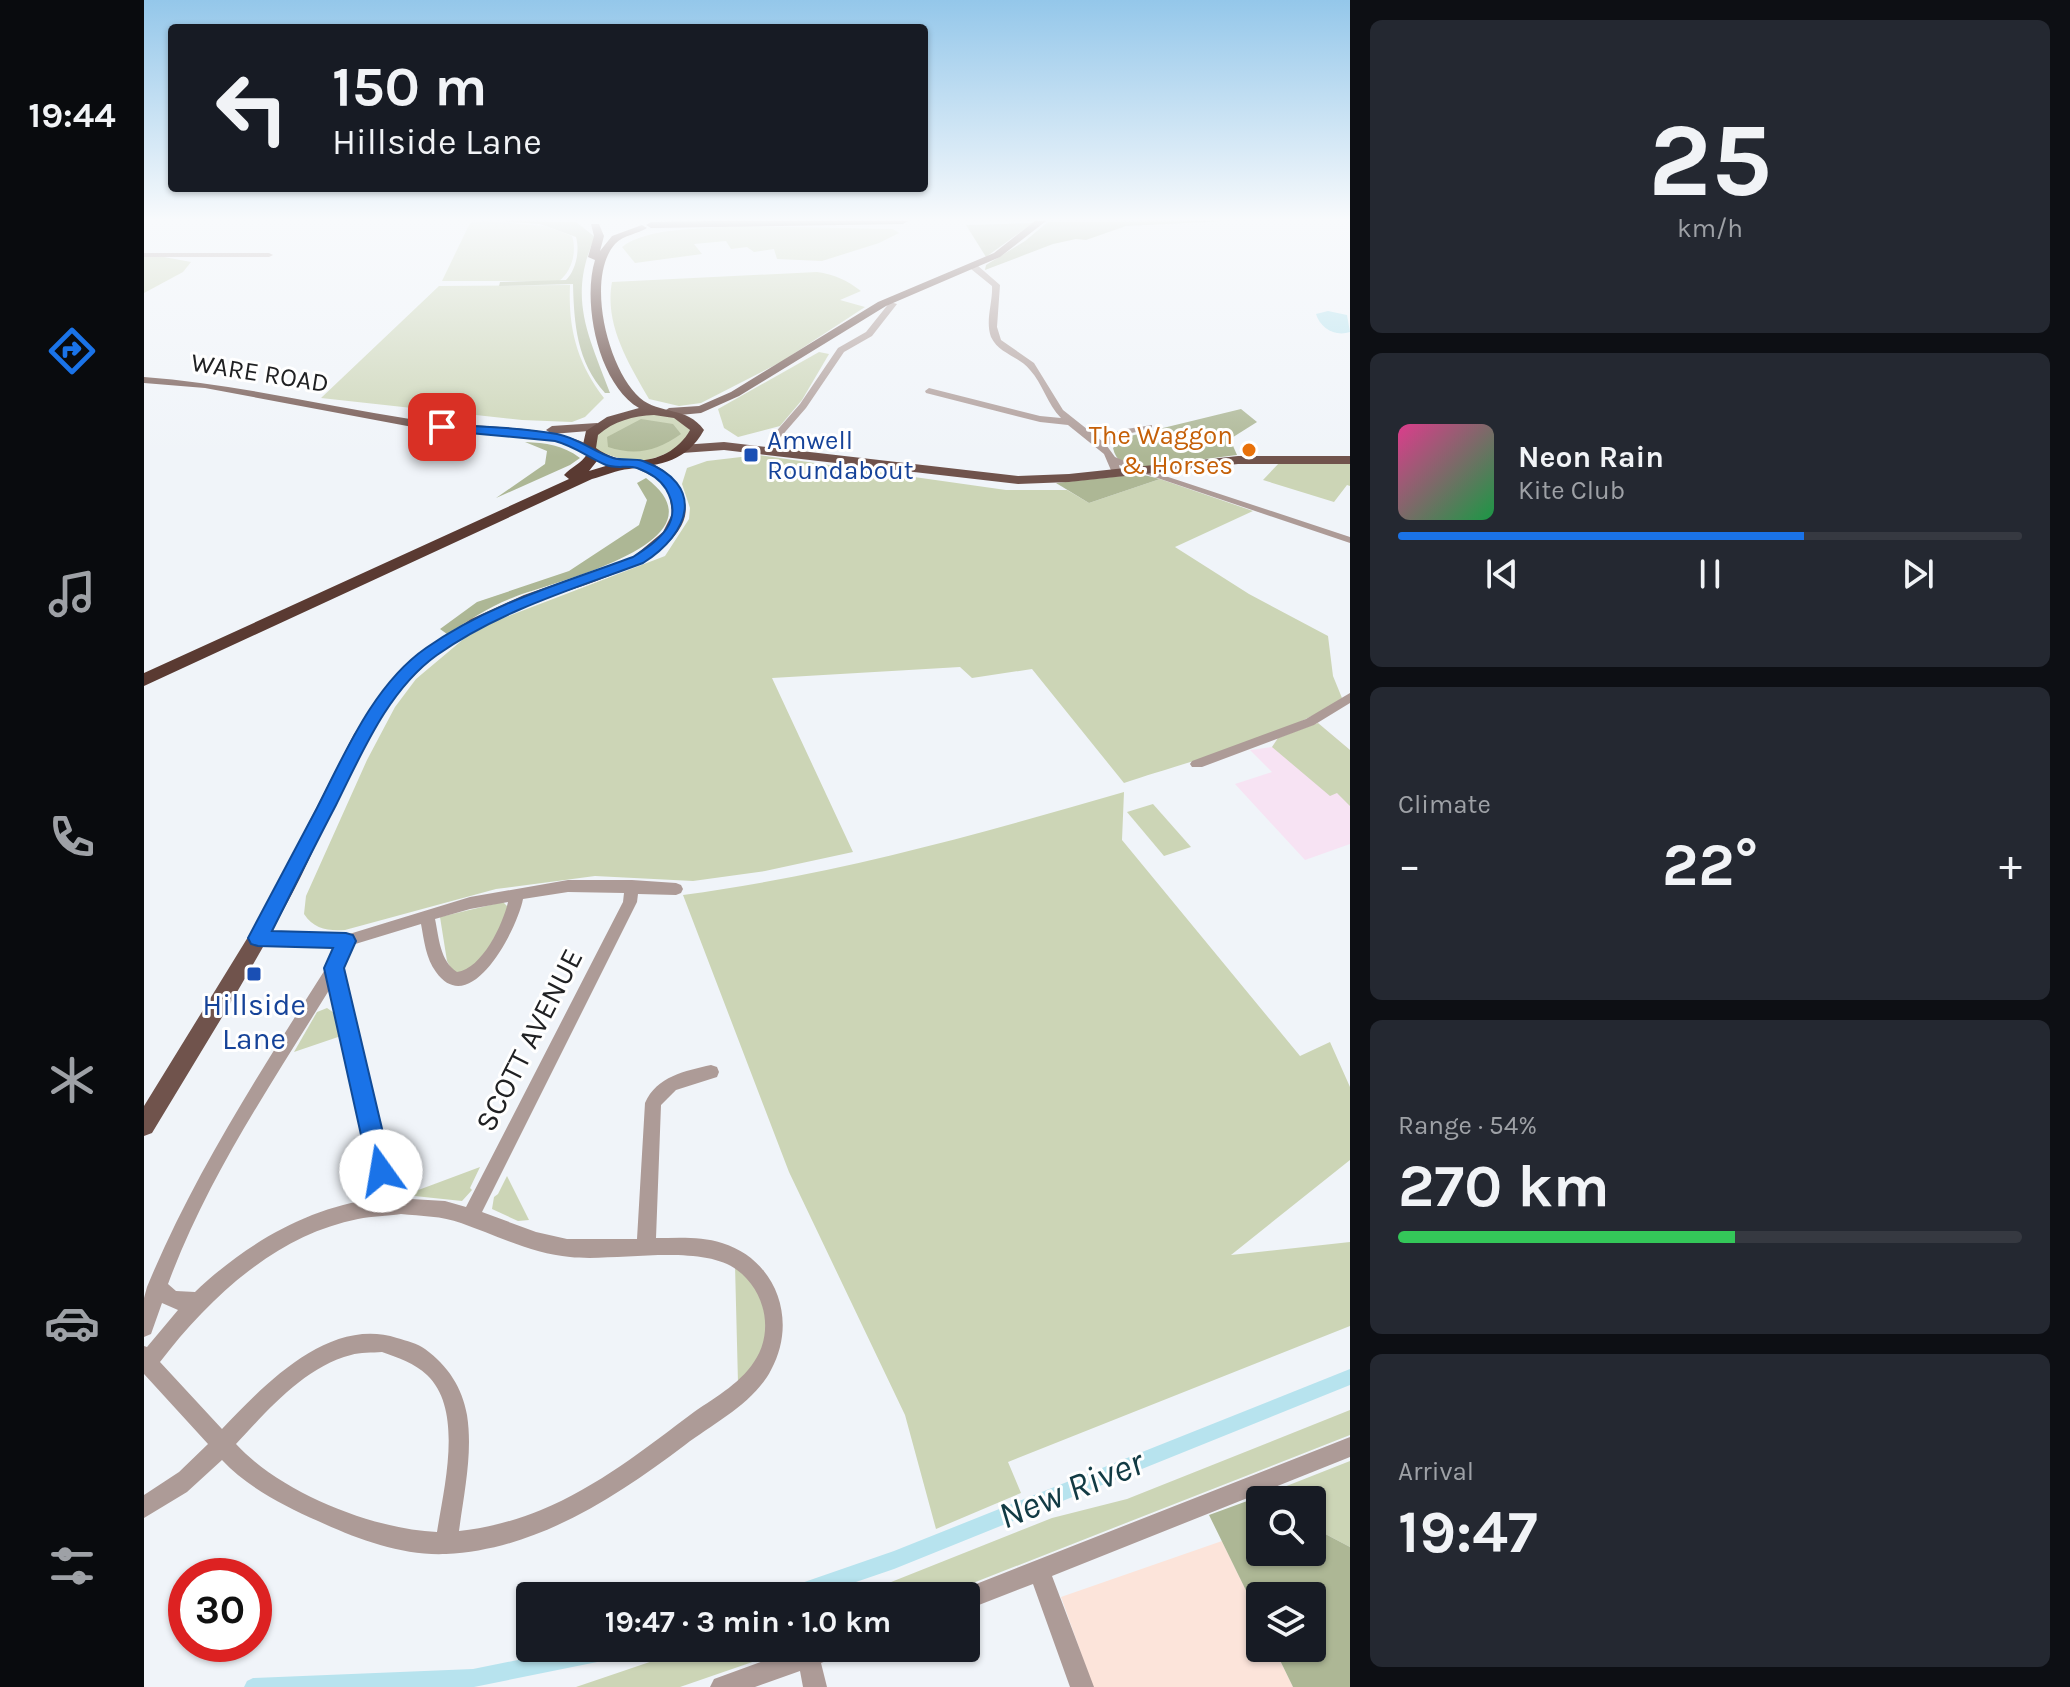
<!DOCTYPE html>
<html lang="en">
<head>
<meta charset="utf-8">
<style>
  body { margin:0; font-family:Karla,sans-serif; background:#242831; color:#f1f3f6; height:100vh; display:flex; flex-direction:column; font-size:30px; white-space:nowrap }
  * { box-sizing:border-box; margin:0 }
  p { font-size:26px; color:#9ea1a6 }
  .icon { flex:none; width:44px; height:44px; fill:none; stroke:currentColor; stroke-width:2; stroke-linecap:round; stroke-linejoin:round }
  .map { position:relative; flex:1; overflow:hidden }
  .details { display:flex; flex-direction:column; gap:20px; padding:20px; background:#0d0f14; width:720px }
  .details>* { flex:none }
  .top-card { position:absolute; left:24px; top:24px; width:760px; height:168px; border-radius:8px; box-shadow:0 2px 6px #0004; background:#171b24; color:#f1f3f6; overflow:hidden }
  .buttons { position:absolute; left:1102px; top:1486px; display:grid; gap:16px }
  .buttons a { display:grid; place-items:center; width:80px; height:80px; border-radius:8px; background:#171b24; box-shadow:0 2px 6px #0004; font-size:40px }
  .speed { position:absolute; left:24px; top:1558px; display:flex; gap:16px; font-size:40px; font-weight:700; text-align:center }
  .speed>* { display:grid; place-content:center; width:104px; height:104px; border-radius:50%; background:#171b24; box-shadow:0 2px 6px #0004; line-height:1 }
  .speed .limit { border:12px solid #d22; background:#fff; color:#111 }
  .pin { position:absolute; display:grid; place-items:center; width:68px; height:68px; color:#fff; margin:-34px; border-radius:16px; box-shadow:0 4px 12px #0006 }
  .me { position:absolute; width:88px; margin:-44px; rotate:347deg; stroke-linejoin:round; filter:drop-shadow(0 0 6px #0008) }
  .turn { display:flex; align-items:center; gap:28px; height:168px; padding:0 32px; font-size:36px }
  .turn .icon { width:104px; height:104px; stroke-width:2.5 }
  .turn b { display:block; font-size:56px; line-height:68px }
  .big { font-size:60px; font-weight:700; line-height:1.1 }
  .details .tile { flex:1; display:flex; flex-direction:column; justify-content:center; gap:12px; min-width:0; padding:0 28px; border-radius:12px; background:#242831 }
  .details .dial { align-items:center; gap:0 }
  .dial b { font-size:104px; line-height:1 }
  .song { display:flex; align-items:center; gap:24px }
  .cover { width:96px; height:96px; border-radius:12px; background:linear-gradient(135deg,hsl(330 70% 55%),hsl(140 70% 35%)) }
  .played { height:8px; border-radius:4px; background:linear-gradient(90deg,#1a73e8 65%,#363941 65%) }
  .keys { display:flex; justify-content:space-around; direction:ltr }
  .heat { display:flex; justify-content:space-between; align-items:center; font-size:44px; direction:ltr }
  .charge { height:12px; border-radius:6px; background:linear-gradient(90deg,#34c759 54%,#363941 0) }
  .trip { position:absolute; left:372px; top:1582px; width:464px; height:80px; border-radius:8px; background:#171b24; box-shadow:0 2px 6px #0004; font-weight:700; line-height:80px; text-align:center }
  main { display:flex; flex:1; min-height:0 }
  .tabs { display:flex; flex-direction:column; width:144px; justify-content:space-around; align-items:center; background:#090b0e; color:#9ea1a6 }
  .tabs .icon { width:56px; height:56px }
  .tabs .current { color:#1a73e8 }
  .tabs b { font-size:36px; color:#f1f3f6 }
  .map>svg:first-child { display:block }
</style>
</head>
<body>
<main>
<nav class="tabs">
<b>19:44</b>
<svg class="icon current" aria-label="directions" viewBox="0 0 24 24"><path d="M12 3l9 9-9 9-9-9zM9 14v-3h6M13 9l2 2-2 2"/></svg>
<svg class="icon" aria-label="music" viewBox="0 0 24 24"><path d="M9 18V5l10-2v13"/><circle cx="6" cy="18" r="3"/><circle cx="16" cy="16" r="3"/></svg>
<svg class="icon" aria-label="phone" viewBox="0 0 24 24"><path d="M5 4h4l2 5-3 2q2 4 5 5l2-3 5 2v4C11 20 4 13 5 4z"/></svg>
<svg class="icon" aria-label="climate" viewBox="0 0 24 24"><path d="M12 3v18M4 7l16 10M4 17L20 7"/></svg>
<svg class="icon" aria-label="car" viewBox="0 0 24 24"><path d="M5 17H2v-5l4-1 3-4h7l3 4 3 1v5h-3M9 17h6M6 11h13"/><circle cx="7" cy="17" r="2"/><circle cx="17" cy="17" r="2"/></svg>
<svg class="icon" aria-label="filters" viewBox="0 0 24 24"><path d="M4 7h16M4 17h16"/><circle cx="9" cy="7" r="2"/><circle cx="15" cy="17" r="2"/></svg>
</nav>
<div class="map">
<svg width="1206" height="1687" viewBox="0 0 1206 1687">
  <rect width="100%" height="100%" fill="#f0f4f9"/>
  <path fill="#fce4da" d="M1078,1541L1116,1619V1648H1130L1149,1687H949L917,1597Z"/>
  <path fill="#f7e3f3" d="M1174,723L1206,750V844L1161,860L1091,784L1128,772L1106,750L1128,747L1134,738Z"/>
  <g fill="#ccd5b6">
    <path d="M341,221L401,226L428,236C433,252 428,271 415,281H298L326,223Z"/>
    <path d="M594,226L749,229L755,233L735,243L678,261L633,259L630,249L610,252L603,247L587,249L582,241L550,244L558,254L491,263L478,247C502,227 563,229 594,226Z"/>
    <path d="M0,257H20L47,262L39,272L0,293Z"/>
    <path d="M673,272C690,274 704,281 717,291L696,300L721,307L637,362L557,403L535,406L505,399C485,364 460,324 468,282Z"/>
    <path d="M426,285C424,328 433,363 460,398L441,417L428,422L378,420L177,398L295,286Z"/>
    <path d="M675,352L685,354L658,400L636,426L594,437L580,428L574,409Z"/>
    <path d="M499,413L531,417L546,430L538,446C500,465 491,465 451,450L448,440L459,427Z"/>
    <path d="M614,455L862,490H923L945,503L1016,479L1109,511L1031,547L1105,594L1184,636L1189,676L1198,698C1143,737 1045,761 980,783L888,669L828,678L816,667L628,678L709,852L621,871L549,881L451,876L352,889L201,930C183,931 170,929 160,914L162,896L223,760L251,707L272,679L322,637L354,620L521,556L545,519L546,508L538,484L543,468L563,461Z"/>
    <path d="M1136,462L1206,464V486L1203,485L1190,502L1119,480Z"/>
    <path d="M1174,723L1206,750V806L1193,793L1186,796L1128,747L1134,738Z"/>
    <path d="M980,792L978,840L1156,1056L1186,1042L1206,1087V1160L1087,1255L1206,1242V1326L864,1462L877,1493L792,1529L761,1415L645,1172L539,895C689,875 835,834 980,792Z"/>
    <path d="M1009,804L1047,847L1020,856L983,812Z"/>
    <path d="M359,902L366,909L337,962L323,973L309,972L303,961L296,917Z"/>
    <path d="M183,1008L193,1015L197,1036L150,1052L173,1012Z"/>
    <path d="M336,1167L326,1188L328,1190L318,1201L261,1195Z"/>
    <path d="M363,1176L385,1220L374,1221L348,1209L350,1197L354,1194Z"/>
    <path d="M591,1265C622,1286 631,1326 614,1359C609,1368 600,1376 594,1383Z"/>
    <path d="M1206,1410V1435L796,1596H712L908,1518L983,1499Z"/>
    <path d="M1206,1461V1547L1168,1527V1500H1132L1125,1493Z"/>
    <path d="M547,1648H649L536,1687H432Z"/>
  </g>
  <g fill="#adb795">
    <path d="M353,221L432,222L451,237C423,298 445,336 466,393H461C433,362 430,324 429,284L355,286L356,282L422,280C432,270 436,251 432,237L396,224Z"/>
    <path d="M1083,221L982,226L942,240L932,239L909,244L841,270L842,265L881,241L904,222Z"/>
    <path d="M889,223L842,257L822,225Z"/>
    <path d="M1097,409L1113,422L1086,439L1093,455L990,468C979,463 972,461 969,448L982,437Z"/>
    <path d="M497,419L529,424L537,434C513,451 492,456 464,447L463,437Z"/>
    <path d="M381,442C402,443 419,445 436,458L426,465L352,498L401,464L403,451Z"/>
    <path d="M996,474L1016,479L945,503L912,483Z"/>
    <path d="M502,478C588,543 406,582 368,598C345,607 324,621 303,634L296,629L333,602L425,571L495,525L503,500L493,483Z"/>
    <path d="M1125,1493L1132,1500H1116V1552H1168V1527L1206,1547V1687H1149L1130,1648H1168V1596H1116V1619L1065,1515Z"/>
  </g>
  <path fill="#b7e3ee" d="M1184,311L1203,315L1206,332C1191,337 1176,328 1172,314Z"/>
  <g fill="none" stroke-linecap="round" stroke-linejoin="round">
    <g fill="#b7e3ee" fill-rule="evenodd">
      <path d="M1206,1369V1385L750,1569L671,1596H637L640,1590L646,1587L750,1551Z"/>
      <path d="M433,1648H487L484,1654L478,1657L330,1687H100L103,1681L109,1678L329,1669Z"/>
    </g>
    <g fill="#ad9b97" fill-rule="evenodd">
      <path d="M0,253H125L129,255L125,257H0Z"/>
      <path d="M827,265H833L856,285L853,327L857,340L890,363L919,410L958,441L976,430L1008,425V429L982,434L963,446L971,457L997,468L1206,537V543L975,465L977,473L969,475L960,454L924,425L896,422L782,393L781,391L785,388L896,416L917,418C903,404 899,384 886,370C875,356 855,354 847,337C841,321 849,302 848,286L827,269Z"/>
      <path d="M746,302L753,304L728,336L700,352L662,408L635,439H629V435L656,404L694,348L722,332Z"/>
      <path d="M1206,693V703L1170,725L1058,767H1048L1046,764L1048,761L1162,719Z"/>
      <path d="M424,880H488L532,883L537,885L539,889L537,893L532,895L494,894L493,902L338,1212L392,1232L423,1239H493L501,1103C513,1076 541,1071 567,1065L573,1067L575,1072L573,1077L532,1090L517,1105L512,1238C533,1238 557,1236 578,1243C633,1260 654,1321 627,1370C610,1403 570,1423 541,1445C472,1497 392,1550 302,1554C258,1556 213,1539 174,1521C140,1506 103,1487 78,1460L43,1492L0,1518V1495L35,1472L64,1444L0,1374V1346L3,1347L34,1310L18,1303L7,1334L0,1337V1298L3,1287C50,1173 118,1069 184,965L192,947L114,944L109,942L106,938L109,934L114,932L202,935L326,897ZM424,892L480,893L479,902L322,1207L301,1201L250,1198V1189L198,968L208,945L277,924C280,940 282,959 292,972C327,1021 374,927 379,899ZM364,902C359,924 338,969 313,972C296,961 295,938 291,919L326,909ZM187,987L232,1189L231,1199C163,1207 99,1246 51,1292L32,1291L24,1284C63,1178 128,1083 187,987ZM257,1214C277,1216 298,1216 317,1223C351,1235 389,1254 426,1257C472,1262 557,1243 593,1270C619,1289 630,1327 613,1357C599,1382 573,1396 550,1412C502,1448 453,1487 397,1510C370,1521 343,1528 315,1531C320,1493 329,1453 323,1415C318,1387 304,1366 281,1349C273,1343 263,1341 253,1338C185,1316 120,1385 78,1429L16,1362C65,1298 132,1235 214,1219C228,1216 243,1216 257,1214ZM238,1352C255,1358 270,1363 283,1375C320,1410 300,1487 293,1532C228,1529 137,1493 92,1444C123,1411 160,1367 207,1355C216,1352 228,1353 238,1352Z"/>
      <path d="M1206,1437V1457L908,1576L950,1687H926L889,1584L822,1610V1596H812L814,1591L822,1588Z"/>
      <path d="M655,1648H698L695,1656L677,1663L683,1687H659L656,1671L611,1687H566L570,1679Z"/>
    </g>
    <g fill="#70534c" fill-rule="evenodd">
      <path d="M891,221H902L856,257L742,306L595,396L557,413L525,416L519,412L525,408L555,406L587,392L734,302L850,253Z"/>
      <path d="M0,377C92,384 181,406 272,420C316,427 419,424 451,449L445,453L410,441L274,428L61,388L0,383Z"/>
      <path d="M453,423L459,427L457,430L408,434L402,430L408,426Z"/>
      <path d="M580,442L874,476L925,474L1094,456H1206V464H1094L925,482L874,484L580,450L538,453L532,449L538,445Z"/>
      <path d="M490,461C516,458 547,489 541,516C528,569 412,591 365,611C339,623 315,637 293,655C219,713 191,812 149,892C106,974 56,1053 8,1133L0,1136V1106L117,916L210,734L254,674L279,651L327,619L380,595L489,557L519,532L528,514L525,491L514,479L490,467Z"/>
    </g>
    <g fill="#5a3a32" fill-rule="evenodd">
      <path d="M567,221H764L759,224L507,228L502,225L507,222Z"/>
      <path d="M447,224H455L460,236L456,251L468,236L498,225L503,228C494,234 479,235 471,244C441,278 464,370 496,398C516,415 543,406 560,430C542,462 518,464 485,469C473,470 460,476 448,479L0,686V673L425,479L420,475C427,467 437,464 443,454L438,449L442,431L463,417L495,408C454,384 438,302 451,260L444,257L450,236ZM510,415L530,418L546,430C528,463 482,470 452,448L454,435C470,421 489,416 510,415ZM453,461L465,465L445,471Z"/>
    </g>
  </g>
  <linearGradient id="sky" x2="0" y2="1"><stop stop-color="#94c7ea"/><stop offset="0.48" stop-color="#f8fafc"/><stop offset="1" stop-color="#f8fafc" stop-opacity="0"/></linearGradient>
  <rect width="1206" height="457" fill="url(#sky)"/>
  <path fill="#1a73e8" stroke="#114b97" stroke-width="2" d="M298,424C336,427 376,427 413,434C435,438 449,452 469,458C479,461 490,458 499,461C563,485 546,533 499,563C429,589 355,611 293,655C244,690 218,753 192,805C170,847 149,889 128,931L202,933L209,935L212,941L200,968L248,1171L245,1178L237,1181L229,1178L225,1171L180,968L189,948L114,946L107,944L104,938C127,895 150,851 173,808C201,753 230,684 282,648C344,604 419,583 489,557C515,540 541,522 522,489C516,479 504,472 493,468C483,465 472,469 462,465C444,457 430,446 411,441L293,430L292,427Z"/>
  <circle fill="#e8710a" stroke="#fff" stroke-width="3" cx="1105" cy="450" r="8"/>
  <g fill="#1a4fb4" stroke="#fff" stroke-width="3">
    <rect x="599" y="447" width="16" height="16" rx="4"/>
    <rect x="102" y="966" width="16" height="16" rx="4"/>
  </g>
  <g text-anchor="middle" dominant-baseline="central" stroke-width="6" stroke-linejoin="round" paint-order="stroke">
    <g font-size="26" fill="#202123" stroke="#fff">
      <text transform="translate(116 373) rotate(9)">WARE ROAD</text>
    </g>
    <g font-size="26" fill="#c56008" stroke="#fff" text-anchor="end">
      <text x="1089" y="435">The Waggon<tspan x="1089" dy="30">&amp; Horses</tspan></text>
    </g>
    <g font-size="26" fill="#164399" stroke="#fff" text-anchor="start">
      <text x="623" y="440">Amwell<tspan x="623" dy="30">Roundabout</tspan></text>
    </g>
    <g font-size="30" fill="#164399" stroke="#fff">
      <text x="110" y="1005">Hillside<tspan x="110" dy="34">Lane</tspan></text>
    </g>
    <g font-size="30" fill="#202123" stroke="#fff">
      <text transform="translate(385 1040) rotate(-63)">SCOTT AVENUE</text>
    </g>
    <g font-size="38" font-style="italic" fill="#123b44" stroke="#fff">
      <text transform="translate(927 1489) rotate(-22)">New River</text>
    </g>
  </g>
</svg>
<div class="buttons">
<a><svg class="icon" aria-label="search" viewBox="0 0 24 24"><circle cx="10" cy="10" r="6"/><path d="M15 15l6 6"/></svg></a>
<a><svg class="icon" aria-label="layers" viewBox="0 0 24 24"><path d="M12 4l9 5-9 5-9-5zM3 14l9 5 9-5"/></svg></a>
</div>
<div class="speed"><div class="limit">30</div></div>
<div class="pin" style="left:298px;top:427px;background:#d93025"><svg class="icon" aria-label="arrive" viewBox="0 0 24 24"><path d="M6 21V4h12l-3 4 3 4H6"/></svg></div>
<svg class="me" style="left:237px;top:1171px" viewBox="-20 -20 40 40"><circle r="19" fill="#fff"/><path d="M0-13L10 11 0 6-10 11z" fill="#1a73e8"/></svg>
<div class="trip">19:47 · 3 min · 1.0 km</div>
<div class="top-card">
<div class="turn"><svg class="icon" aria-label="left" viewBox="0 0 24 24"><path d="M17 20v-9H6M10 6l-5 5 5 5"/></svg><div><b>150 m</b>Hillside Lane</div></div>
</div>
</div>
<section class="details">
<div class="tile dial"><b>25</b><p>km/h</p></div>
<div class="tile">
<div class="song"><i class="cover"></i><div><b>Neon Rain</b><p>Kite Club</p></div></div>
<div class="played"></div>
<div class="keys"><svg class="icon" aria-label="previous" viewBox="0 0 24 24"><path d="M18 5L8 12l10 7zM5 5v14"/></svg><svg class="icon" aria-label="pause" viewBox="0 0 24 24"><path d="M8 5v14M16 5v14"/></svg><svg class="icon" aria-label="next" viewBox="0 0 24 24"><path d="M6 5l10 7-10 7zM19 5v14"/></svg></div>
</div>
<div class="tile"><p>Climate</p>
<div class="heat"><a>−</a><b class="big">22°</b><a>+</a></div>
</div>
<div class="tile"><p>Range · 54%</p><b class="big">270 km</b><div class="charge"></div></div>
<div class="tile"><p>Arrival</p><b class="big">19:47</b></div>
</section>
</main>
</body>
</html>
